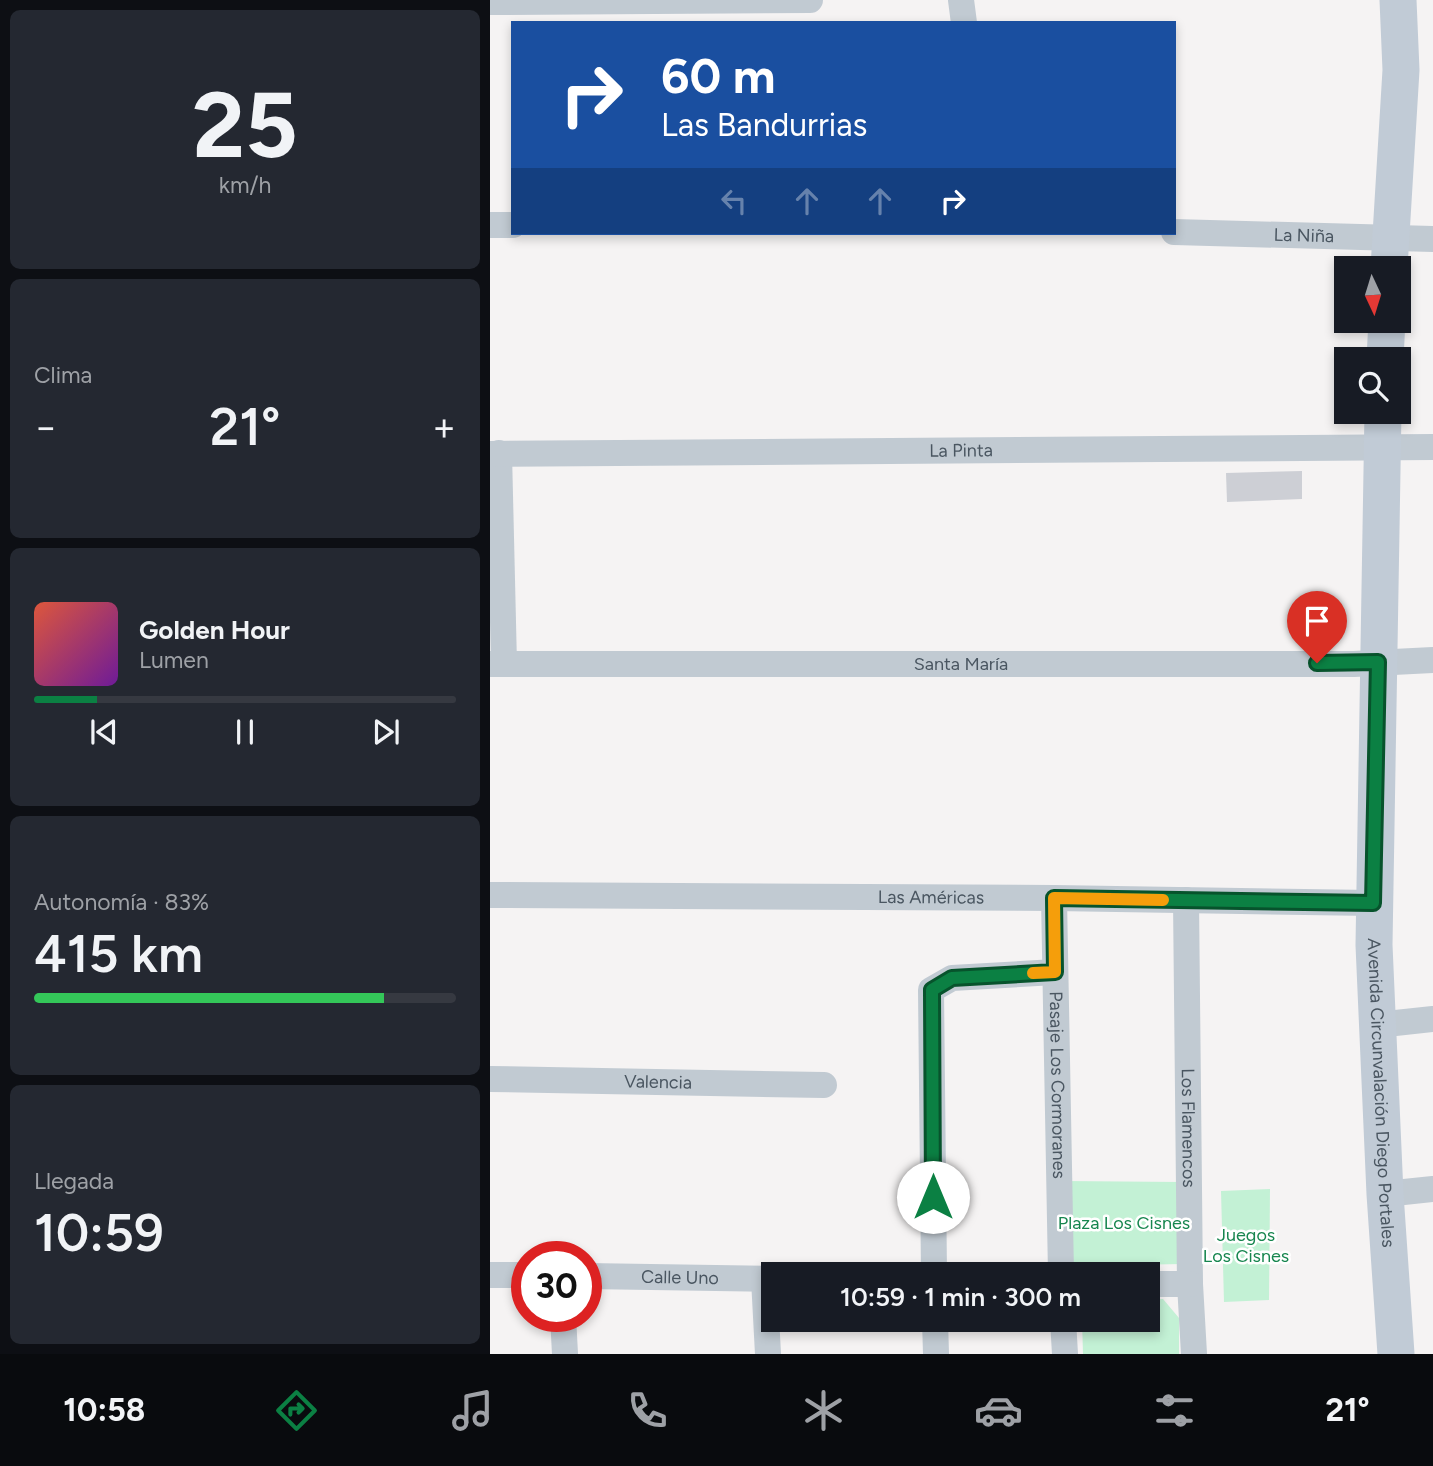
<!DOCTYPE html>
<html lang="es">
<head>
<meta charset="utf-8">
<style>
  body { margin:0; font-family:Figtree,sans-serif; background:#242831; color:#f1f3f6; height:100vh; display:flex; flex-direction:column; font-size:26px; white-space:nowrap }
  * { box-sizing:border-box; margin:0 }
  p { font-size:23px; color:#9ea1a6 }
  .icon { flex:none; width:38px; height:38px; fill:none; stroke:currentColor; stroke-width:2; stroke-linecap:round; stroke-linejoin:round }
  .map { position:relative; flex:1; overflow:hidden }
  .drawer { display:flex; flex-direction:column; gap:10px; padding:10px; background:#0d0f14; width:490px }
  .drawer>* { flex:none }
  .banner { position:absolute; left:21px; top:21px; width:665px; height:214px; border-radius:0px; box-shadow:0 4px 10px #0003; background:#1a4fa0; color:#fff; overflow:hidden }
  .needle { width:46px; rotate:176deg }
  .tools { position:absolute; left:844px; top:256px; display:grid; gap:14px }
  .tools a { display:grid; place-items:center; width:77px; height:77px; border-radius:0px; background:#171b24; box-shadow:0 4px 10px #0003; font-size:35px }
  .speed { position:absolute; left:21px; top:1241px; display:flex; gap:14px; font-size:35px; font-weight:700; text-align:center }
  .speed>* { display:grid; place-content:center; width:91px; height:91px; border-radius:50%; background:#171b24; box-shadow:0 4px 10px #0003; line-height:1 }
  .speed .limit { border:10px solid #d22; background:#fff; color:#111 }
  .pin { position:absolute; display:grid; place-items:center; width:60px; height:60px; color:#fff; margin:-72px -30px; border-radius:50% 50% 50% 0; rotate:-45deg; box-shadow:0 0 7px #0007 }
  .pin .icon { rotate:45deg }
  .me { position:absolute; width:77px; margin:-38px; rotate:0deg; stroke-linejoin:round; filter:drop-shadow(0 0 5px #0008) }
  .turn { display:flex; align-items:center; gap:24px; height:147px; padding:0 35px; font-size:32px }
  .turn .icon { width:91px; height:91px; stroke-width:2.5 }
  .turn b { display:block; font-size:49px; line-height:60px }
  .lanes { display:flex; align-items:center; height:66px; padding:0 35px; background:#0003; justify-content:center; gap:35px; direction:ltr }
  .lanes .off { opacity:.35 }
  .big { font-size:52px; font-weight:600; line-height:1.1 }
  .drawer .tile { flex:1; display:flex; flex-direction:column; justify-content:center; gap:10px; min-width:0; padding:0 24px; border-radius:10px; background:#242831 }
  .drawer .dial { align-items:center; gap:0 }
  .dial b { font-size:91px; line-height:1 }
  .song { display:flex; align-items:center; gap:21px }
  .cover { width:84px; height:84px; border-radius:10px; background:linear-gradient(135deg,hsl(10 70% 55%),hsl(280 70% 35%)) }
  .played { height:7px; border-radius:4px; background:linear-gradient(90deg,#0b8043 15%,#363941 15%) }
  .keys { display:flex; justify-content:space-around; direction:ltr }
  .heat { display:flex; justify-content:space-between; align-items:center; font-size:38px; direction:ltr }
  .charge { height:10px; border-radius:5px; background:linear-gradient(90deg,#34c759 83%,#363941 0) }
  .trip { position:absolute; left:271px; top:1262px; width:399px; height:70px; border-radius:0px; background:#171b24; box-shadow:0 4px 10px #0003; font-weight:600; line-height:70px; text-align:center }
  .tab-bar { display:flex; height:112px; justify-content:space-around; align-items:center; background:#090b0e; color:#9ea1a6 }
  .tab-bar .icon { width:49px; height:49px }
  .tab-bar .selected { color:#0b8043 }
  .tab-bar b { font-size:32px; color:#f1f3f6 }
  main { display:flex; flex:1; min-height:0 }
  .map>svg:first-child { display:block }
</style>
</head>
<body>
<main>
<section class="drawer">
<div class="tile dial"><b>25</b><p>km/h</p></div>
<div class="tile"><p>Clima</p>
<div class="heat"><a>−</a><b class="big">21°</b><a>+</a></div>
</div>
<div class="tile">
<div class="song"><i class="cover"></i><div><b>Golden Hour</b><p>Lumen</p></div></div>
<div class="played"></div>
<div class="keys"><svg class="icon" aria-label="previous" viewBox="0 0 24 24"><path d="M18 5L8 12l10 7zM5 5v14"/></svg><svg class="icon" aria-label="pause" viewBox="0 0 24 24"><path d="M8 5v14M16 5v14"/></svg><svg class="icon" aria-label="next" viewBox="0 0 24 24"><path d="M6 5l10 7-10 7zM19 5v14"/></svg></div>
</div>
<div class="tile"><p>Autonomía · 83%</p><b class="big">415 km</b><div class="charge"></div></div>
<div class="tile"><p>Llegada</p><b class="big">10:59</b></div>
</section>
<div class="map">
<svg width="943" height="1354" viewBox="0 0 943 1354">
  <rect width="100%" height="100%" fill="#f5f3f3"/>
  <g fill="#c3f1d5">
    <path d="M573,1181L691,1182L694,1264L575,1266Z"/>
    <path d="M780,1189L779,1300L734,1302L731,1191Z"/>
    <path d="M673,1299L689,1318V1354H593L592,1320H658V1300Z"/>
  </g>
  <path fill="#cdcfd5" d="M812,471V499L737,502L736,473Z"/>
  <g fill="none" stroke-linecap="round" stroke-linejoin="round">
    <g stroke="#c1cad2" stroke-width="26">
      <path d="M471,0L474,23"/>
      <path d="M0,2L320,0"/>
      <path d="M0,225H23"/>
      <path id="s1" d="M684,232L943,239"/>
      <path d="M9,453L14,664"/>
      <path id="s2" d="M0,454L943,447"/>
      <path id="s3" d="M0,664H864L943,660"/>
      <path id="s4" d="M0,895L564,898L883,903"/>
      <path id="s5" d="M564,898L571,1274"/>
      <path id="s6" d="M696,900L700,1284L704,1354"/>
      <path d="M887,1025L943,1019"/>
      <path id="s7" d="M0,1079L334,1085"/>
      <path d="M895,1194L943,1189"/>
      <path d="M444,1274L441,990L462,978L565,972"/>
      <path d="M0,1275H37"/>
      <path id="s8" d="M96,1276L284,1279"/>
      <path d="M274,1279L278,1354"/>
      <path d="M658,1284H700"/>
      <path d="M73,1316L75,1354"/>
      <path d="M445,1320L446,1354"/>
      <path d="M573,1320L575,1354"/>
    </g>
    <g stroke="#c1cbd6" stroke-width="37">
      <path d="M899,268L911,70L908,0"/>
      <path d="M895,359L897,320"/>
      <path id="s9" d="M893,411L884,945L895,1194L906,1354"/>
    </g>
  </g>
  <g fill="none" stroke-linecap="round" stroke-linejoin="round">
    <g stroke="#07532c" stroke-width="18">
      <path id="route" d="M443,1197L442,990L462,978L565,972L564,898L883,903L888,662L827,663"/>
    </g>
    <use href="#route" stroke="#0b8043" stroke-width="12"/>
    <path stroke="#f59e0b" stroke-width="12" d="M543,973L565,972L564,898L673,900"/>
  </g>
  <g text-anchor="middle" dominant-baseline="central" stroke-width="5" stroke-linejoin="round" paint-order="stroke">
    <g font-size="18" fill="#4a5661" stroke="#fff">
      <text stroke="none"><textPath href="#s1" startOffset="130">La Niña</textPath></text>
      <text stroke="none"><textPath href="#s2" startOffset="471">La Pinta</textPath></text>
      <text stroke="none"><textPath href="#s3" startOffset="471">Santa María</textPath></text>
      <text stroke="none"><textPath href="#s4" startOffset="441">Las Américas</textPath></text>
      <text stroke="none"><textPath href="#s7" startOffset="168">Valencia</textPath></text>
      <text stroke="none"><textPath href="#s5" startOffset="187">Pasaje Los Cormoranes</textPath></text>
      <text stroke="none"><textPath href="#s9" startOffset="682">Avenida Circunvalación Diego Portales</textPath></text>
      <text stroke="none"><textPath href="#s6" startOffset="228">Los Flamencos</textPath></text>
      <text stroke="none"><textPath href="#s8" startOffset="94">Calle Uno</textPath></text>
    </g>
    <g font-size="18" fill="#17864f" stroke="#fff">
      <text x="634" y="1223">Plaza Los Cisnes</text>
      <text x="756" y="1235">Juegos<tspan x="756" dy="21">Los Cisnes</tspan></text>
    </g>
  </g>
</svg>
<div class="tools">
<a><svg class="needle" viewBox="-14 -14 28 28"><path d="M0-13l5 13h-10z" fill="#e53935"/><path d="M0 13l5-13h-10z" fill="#9ea1a6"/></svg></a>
<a><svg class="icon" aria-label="search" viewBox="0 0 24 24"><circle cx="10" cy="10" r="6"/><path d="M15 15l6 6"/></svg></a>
</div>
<div class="speed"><div class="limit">30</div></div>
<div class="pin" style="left:827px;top:663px;background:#d93025"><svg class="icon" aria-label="arrive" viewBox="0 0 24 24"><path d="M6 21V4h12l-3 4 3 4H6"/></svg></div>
<svg class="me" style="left:443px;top:1197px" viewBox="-20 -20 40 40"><circle r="19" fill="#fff"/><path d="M0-13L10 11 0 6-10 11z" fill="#0b8043"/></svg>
<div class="trip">10:59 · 1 min · 300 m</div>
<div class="banner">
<div class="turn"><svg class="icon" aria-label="right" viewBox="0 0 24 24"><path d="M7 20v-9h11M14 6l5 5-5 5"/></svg><div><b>60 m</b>Las Bandurrias</div></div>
<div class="lanes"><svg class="icon off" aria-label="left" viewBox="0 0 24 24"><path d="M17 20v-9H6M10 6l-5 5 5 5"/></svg><svg class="icon off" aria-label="ahead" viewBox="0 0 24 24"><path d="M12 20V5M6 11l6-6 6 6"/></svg><svg class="icon off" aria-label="ahead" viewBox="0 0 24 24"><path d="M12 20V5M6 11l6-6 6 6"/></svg><svg class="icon" aria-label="right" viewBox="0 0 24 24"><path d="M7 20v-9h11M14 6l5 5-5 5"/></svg></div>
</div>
</div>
</main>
<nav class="tab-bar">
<b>10:58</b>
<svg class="icon selected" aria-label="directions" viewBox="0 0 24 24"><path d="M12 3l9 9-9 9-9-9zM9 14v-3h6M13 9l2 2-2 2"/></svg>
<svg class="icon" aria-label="music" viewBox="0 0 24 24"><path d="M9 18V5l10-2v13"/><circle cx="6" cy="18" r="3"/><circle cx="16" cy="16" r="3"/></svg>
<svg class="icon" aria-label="phone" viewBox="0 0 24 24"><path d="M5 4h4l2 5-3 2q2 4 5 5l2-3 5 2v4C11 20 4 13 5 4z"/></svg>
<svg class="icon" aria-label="climate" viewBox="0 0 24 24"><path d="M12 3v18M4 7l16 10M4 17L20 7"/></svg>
<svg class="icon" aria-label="car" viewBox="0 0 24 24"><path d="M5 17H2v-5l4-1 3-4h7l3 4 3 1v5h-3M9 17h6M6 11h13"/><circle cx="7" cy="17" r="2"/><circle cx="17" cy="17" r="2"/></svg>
<svg class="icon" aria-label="filters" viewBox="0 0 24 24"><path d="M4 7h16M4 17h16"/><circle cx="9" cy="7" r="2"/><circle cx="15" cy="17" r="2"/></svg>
<b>21°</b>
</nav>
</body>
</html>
